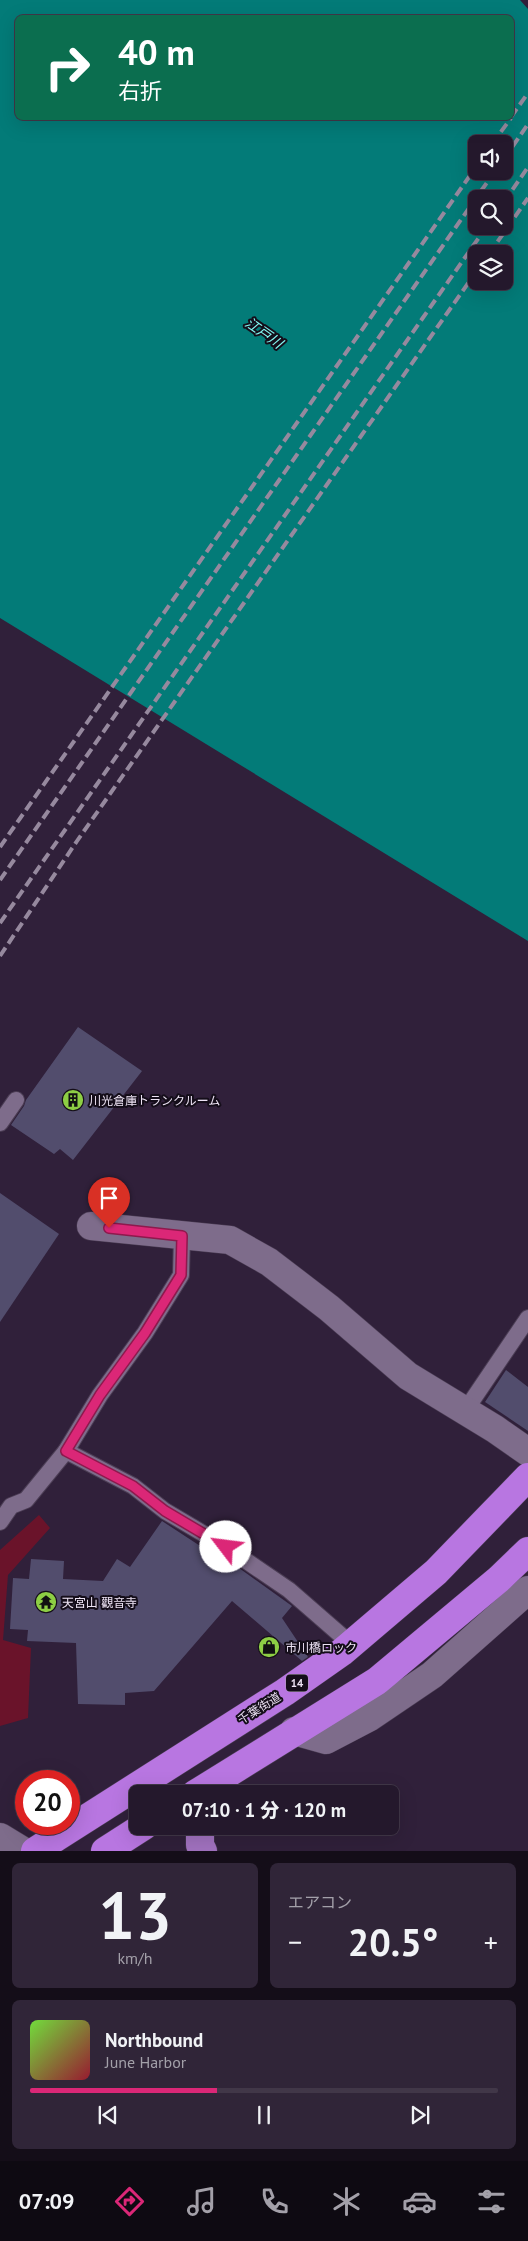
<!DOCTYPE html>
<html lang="ja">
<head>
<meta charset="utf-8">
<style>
  body { margin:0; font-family:"PT Sans","Noto Sans JP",sans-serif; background:#302538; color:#f1f3f6; height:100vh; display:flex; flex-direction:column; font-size:19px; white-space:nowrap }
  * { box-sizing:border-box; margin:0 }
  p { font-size:16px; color:#a3a0a9 }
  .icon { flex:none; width:28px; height:28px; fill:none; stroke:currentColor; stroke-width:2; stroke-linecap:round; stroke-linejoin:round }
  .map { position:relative; height:1851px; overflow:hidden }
  .details { display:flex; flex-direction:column; gap:12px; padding:12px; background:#140d18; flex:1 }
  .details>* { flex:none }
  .guide { position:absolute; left:15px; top:15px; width:499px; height:105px; border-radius:8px; box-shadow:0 5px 20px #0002,0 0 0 1px #413748; background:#0b6e4f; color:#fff; overflow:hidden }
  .buttons { position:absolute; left:468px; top:135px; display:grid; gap:10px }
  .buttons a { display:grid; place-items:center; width:45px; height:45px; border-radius:8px; background:#24182c; box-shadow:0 5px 20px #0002,0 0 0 1px #413748; font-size:25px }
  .speed { position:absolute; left:15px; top:1770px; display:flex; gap:10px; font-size:25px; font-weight:700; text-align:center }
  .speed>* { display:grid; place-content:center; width:65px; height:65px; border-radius:50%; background:#24182c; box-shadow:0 5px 20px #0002,0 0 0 1px #413748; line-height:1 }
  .speed .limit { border:8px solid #d22; background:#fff; color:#111 }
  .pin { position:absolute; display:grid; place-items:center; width:42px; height:42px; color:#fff; margin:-51px -21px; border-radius:50% 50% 50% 0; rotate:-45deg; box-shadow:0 0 5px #0007 }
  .pin .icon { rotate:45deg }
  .me { position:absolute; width:55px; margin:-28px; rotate:300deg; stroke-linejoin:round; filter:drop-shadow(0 0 4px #0008) }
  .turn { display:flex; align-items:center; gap:18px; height:105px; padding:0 20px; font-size:22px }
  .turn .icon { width:65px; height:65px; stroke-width:2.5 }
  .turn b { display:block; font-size:35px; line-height:42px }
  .big { font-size:38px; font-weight:800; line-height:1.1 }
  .details .widget { flex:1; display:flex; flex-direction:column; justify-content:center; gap:8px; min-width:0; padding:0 18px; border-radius:8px; background:#302538 }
  .details .dial { align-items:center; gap:0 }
  .dial b { font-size:65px; line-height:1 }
  .song { display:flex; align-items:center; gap:15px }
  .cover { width:60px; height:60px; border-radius:8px; background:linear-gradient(135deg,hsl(100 70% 55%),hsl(350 70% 35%)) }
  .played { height:5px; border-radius:2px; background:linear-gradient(90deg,#db2777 40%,#413748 40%) }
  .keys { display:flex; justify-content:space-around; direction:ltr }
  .heat { display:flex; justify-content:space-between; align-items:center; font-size:28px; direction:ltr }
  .details .tiles { flex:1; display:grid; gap:12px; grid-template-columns:1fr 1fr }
  .widget:last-child { grid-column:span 2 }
  .trip { position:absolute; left:129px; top:1785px; width:270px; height:50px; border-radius:8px; background:#24182c; box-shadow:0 5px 20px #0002,0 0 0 1px #413748; font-weight:800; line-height:50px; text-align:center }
  .tab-bar { display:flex; height:80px; justify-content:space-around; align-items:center; background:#0e0a12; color:#a3a0a9 }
  .tab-bar .icon { width:35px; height:35px }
  .tab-bar .on { color:#db2777 }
  .tab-bar b { font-size:22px; color:#f1f3f6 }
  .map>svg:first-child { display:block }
</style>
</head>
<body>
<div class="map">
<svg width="528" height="1851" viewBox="0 0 528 1851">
  <rect width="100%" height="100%" fill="#30203a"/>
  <path fill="#6a132a" d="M39,1515L50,1528L8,1575L3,1640L31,1648L28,1718L0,1726V1550Z"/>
  <path fill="#037b78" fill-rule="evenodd" d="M0,0H520L528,9V941L0,618ZM18,18H511V118H18ZM476,144H504V171H476ZM476,199H504V226H476ZM476,254H504V281H476Z"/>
  <g fill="#524d6d">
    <path d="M78,1027L142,1071L73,1160L60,1149L54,1154L11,1125L24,1106L26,1100Z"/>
    <path d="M0,1193L59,1234L0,1322Z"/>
    <path d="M506,1370L528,1387V1431L485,1402Z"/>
    <path d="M162,1521L214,1555L215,1552L221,1555L292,1606L282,1618L308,1657L302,1661L232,1601L154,1691L125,1693V1705L78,1704L76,1643L27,1641L28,1630L10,1629L13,1578L29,1579L31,1559L64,1561L63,1579L103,1581L117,1559L130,1567Z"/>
  </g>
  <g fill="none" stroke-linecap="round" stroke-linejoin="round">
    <g stroke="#4b3d54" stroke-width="18">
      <g id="lane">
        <path d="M0,1123L16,1100"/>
        <path d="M465,1411L528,1318"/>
        <path d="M66,1451L100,1395L145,1333L181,1275L182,1236"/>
        <path d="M0,1522L11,1506L26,1500L66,1451L133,1486L165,1511L226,1547L289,1590L351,1644"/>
      </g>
    </g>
    <g stroke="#4b3d54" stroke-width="29">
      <g id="street">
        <path d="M91,1226L230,1240L269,1262L329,1308L408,1376L495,1429L528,1452"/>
        <path d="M294,1731L326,1740L370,1717L432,1675L528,1590"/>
      </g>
    </g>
    <g stroke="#4b3d54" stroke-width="29">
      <path id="secondary" d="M0,1837L23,1851"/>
    </g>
    <g stroke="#4b3d54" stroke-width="29">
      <path id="primary" d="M200,1826V1845L203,1851"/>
    </g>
    <g stroke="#4b3d54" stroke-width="29">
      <g id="highway">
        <path d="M195,1794L377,1681L499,1579L528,1551"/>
        <path d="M35,1851L285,1692L342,1652L436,1572L528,1477"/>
        <path d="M105,1851L144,1826"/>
      </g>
    </g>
    <use href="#lane" stroke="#7e6c8b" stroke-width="16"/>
    <use href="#street" stroke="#7e6c8b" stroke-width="28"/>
    <use href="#secondary" stroke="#7e6c8b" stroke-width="28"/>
    <use href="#primary" stroke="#a172bf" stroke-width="28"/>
    <use href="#highway" stroke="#b876e1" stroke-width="28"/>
    <g stroke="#96899e" stroke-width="4" stroke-dasharray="10 5" stroke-linecap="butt">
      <path d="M511,117L528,93"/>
      <path d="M492,144L511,118"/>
      <path d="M504,159L528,124"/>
      <path d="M504,202L528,167"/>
      <path d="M489,254L528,198"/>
      <path d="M0,847L476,167"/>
      <path d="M0,880L495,171"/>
      <path d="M0,923L487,226"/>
      <path d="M0,956L77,841L476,272"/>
    </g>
  </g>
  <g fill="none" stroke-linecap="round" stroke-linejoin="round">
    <g stroke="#8e194d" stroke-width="12">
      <path id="route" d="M109,1228L182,1236L181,1275L145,1333L100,1395L66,1451L133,1486L165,1511L226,1547"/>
    </g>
    <use href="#route" stroke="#db2777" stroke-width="9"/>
  </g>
  <defs>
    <g id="building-disc" transform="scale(1.125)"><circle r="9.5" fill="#8dce44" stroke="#140d19"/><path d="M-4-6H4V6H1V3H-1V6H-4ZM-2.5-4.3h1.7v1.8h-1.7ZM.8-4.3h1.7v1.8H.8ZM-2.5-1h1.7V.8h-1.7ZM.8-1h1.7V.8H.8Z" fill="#111"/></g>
    <g id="temple-disc" transform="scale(1.125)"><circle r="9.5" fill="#8dce44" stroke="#140d19"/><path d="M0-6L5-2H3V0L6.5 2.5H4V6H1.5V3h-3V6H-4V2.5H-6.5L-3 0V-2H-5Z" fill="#111"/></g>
    <g id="shop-disc" transform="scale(1.125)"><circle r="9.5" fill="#8dce44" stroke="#140d19"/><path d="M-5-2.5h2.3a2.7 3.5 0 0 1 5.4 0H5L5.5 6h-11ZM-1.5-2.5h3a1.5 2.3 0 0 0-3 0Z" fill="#111"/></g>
  </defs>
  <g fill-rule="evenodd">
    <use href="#building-disc" x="73" y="1100"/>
    <use href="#temple-disc" x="46" y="1602"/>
    <use href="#shop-disc" x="269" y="1647"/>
  </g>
  <g text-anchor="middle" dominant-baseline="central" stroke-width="4" stroke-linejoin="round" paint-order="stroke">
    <rect fill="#140d19" stroke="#aca3b2" stroke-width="1" x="286" y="1674.5" width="22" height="17" rx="4"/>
    <g font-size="11" font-weight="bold" fill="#ede3f4">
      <text x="297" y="1683">14</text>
    </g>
    <g font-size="12" fill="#ede3f4" stroke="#140d19" text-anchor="start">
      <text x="89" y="1100">川光倉庫トランクルーム</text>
      <text x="62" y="1602">天宮山 觀音寺</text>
      <text x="285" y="1647">市川橋ロック</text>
    </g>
    <g font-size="12" fill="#ede3f4" stroke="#140d19">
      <text transform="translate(259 1708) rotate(-32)">千葉街道</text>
    </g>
    <g font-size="14" font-style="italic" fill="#83f9f4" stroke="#140d19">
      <text transform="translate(264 333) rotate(35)">江戸川</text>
    </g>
  </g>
</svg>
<div class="buttons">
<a><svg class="icon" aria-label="sound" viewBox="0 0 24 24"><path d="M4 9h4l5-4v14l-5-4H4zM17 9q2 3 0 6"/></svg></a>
<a><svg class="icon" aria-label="search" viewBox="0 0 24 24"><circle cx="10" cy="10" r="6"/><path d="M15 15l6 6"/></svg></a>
<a><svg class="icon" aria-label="layers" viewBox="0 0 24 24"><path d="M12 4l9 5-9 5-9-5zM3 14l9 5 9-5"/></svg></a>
</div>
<div class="speed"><div class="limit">20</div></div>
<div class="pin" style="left:109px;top:1228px;background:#d93025"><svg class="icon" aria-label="arrive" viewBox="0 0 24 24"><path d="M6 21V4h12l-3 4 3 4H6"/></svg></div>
<svg class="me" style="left:226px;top:1547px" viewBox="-20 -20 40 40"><circle r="19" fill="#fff"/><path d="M0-13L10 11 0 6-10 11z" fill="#db2777"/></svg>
<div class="trip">07:10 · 1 分 · 120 m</div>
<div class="guide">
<div class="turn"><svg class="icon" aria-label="right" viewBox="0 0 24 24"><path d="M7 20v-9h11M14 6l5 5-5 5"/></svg><div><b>40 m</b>右折</div></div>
</div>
</div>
<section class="details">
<div class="tiles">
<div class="widget dial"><b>13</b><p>km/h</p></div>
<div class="widget"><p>エアコン</p>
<div class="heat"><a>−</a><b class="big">20.5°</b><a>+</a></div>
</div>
<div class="widget">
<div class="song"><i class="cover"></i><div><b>Northbound</b><p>June Harbor</p></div></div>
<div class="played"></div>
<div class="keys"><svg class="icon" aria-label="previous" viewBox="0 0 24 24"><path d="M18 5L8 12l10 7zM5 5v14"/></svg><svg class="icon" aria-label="pause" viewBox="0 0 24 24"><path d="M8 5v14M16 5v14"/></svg><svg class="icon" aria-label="next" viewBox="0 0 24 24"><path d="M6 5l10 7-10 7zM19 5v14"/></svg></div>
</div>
</div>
</section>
<nav class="tab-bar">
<b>07:09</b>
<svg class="icon on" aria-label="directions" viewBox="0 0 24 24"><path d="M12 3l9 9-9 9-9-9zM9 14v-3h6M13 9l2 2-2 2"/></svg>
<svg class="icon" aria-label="music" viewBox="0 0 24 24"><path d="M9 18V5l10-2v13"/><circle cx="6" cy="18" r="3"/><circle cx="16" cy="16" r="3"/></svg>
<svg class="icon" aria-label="phone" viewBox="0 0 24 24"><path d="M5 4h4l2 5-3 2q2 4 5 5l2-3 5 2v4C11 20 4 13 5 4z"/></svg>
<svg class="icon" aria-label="climate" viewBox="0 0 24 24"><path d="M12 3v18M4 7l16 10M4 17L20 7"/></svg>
<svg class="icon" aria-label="car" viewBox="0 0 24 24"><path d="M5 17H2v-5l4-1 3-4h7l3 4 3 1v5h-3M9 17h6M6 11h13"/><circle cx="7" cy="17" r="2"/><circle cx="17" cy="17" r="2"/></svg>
<svg class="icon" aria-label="filters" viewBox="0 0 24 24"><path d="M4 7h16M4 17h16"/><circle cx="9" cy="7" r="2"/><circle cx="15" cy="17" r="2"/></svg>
</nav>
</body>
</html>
